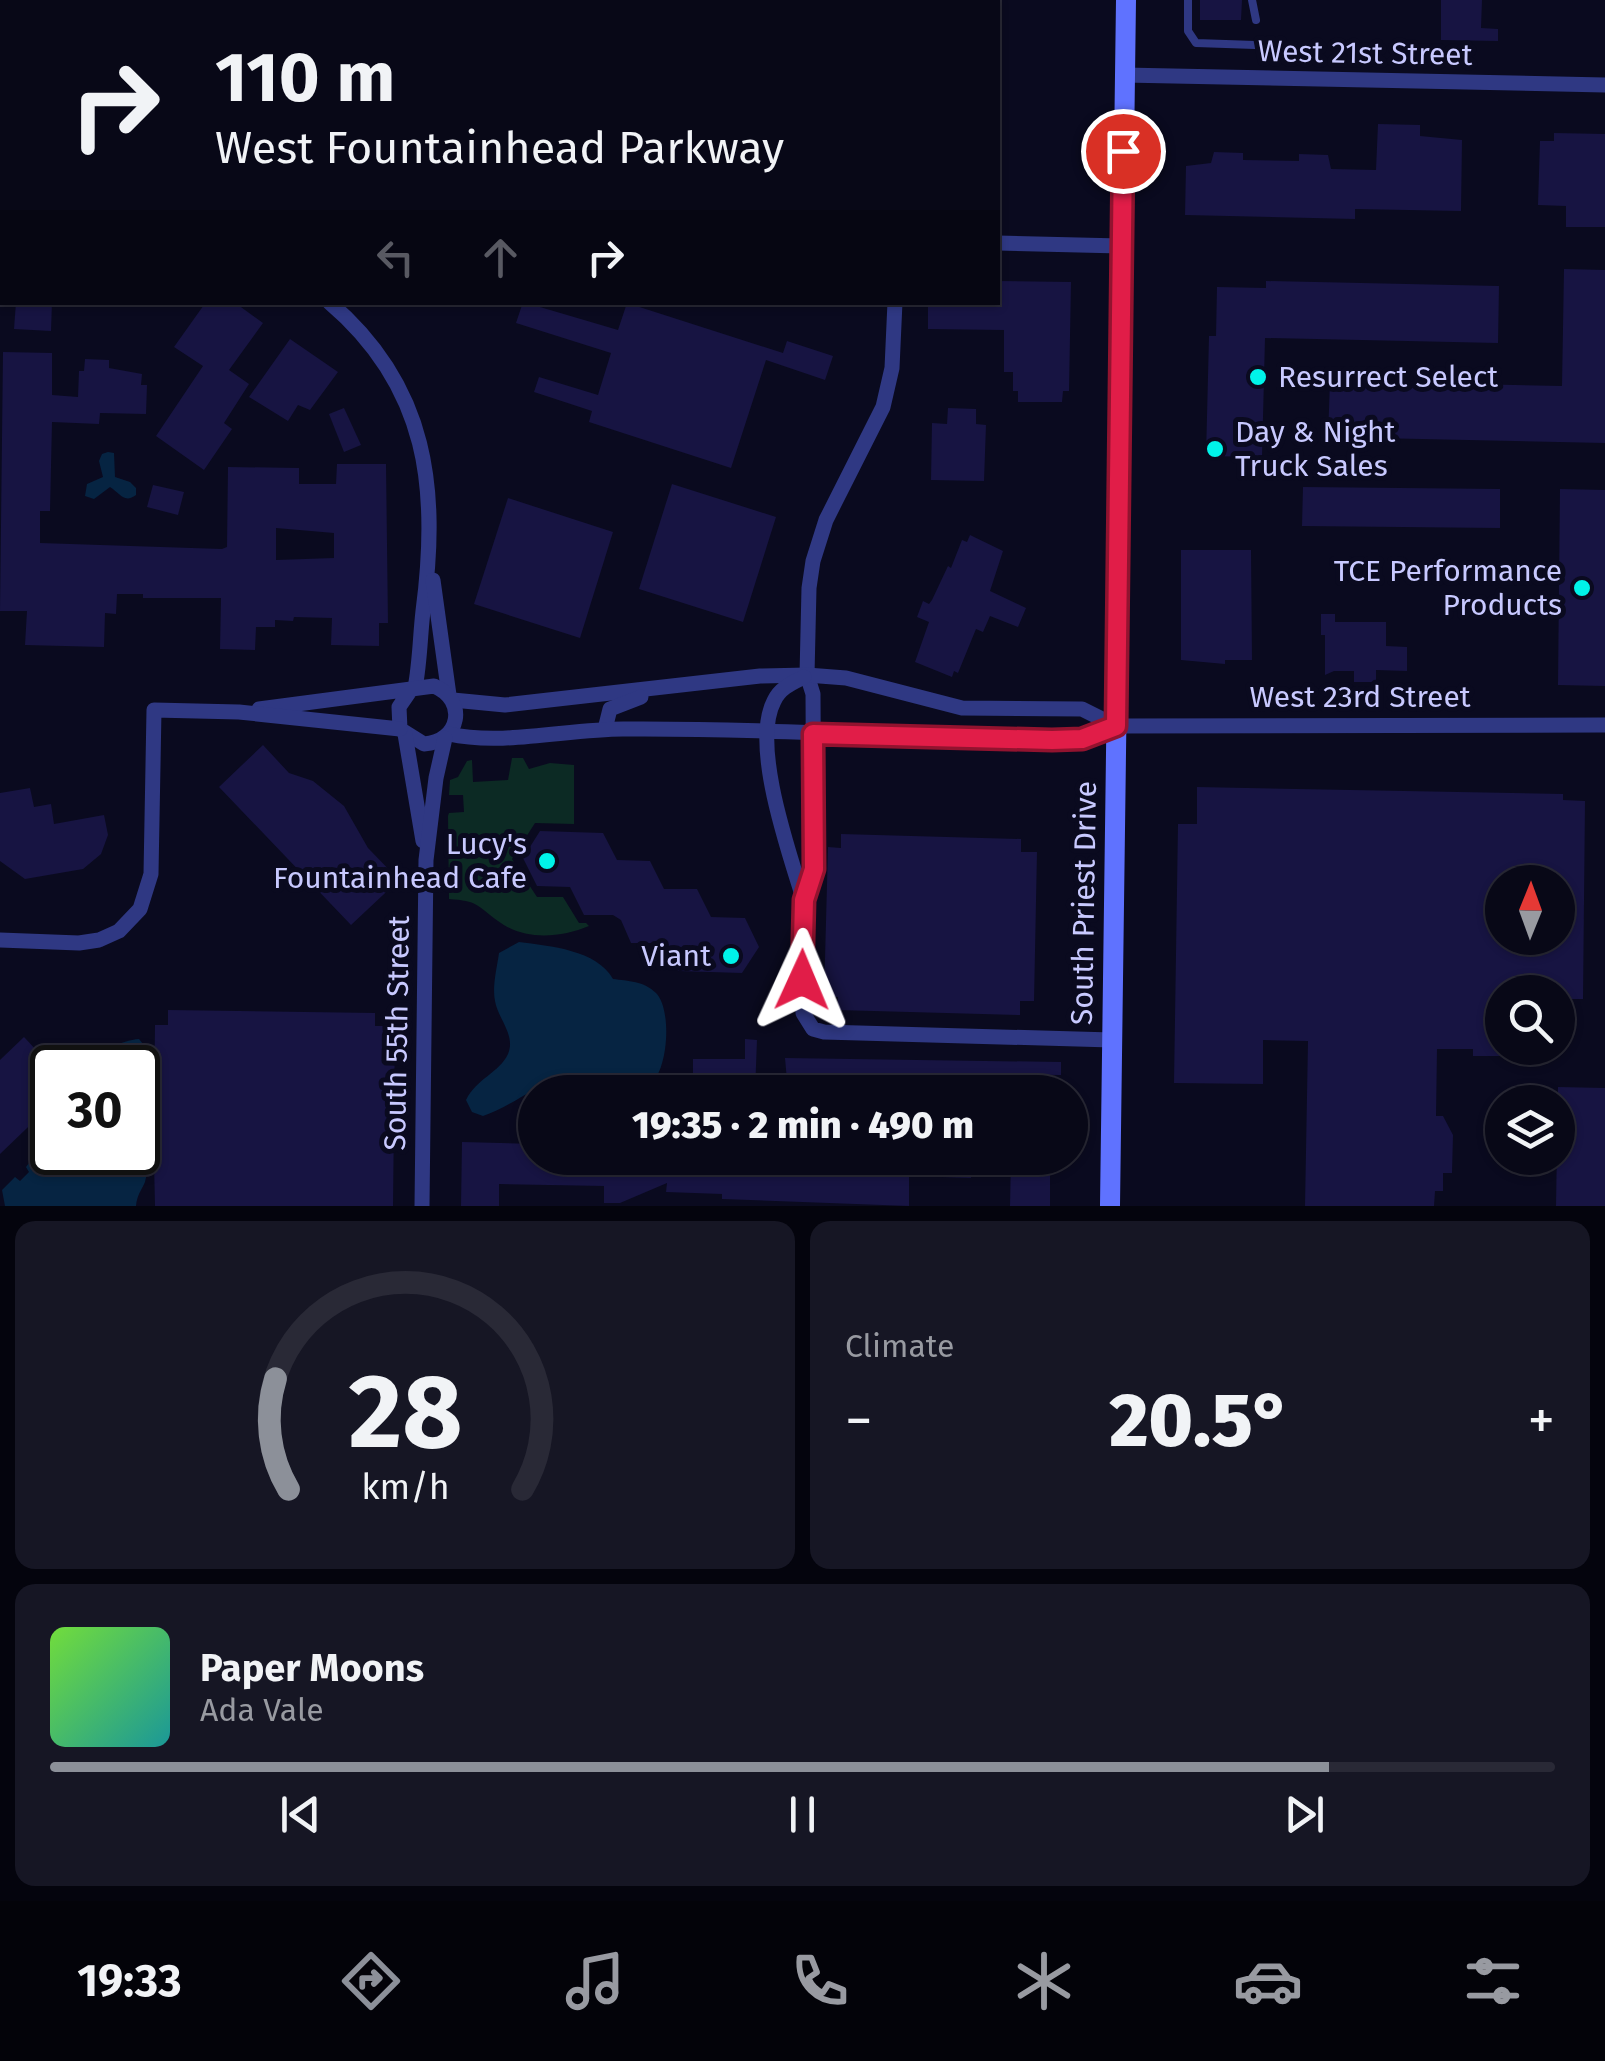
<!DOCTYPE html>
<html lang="en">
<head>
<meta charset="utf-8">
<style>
  body { margin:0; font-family:"Fira Sans",sans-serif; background:#161624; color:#f1f3f6; height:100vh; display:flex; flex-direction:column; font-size:38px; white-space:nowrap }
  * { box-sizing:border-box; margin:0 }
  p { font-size:32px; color:#989aa1 }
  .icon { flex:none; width:55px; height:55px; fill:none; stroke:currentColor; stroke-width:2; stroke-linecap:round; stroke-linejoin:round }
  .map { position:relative; height:1206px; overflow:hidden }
  .side { display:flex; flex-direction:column; gap:15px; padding:15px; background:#04040d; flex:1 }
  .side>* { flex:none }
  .guide { position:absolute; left:0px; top:0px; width:1000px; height:305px; box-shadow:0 2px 8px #0004,0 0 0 2px #292936; background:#080817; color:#f1f3f6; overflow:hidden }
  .needle { width:65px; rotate:1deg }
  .tools { position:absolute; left:1485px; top:865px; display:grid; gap:20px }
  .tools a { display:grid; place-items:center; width:90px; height:90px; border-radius:50%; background:#080817; box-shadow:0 2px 8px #0004,0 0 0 2px #292936; font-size:50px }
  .speed { position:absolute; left:30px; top:1045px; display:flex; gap:20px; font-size:50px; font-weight:700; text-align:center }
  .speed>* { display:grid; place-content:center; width:130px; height:130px; border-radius:50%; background:#080817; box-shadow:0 2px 8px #0004,0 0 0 2px #292936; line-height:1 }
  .speed .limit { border:5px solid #111; border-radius:15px; background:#fff; color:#111 }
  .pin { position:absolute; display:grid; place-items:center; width:85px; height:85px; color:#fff; margin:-42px; border:5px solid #fff; border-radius:50%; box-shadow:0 2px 10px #0007 }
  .me { position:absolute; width:110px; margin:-55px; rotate:1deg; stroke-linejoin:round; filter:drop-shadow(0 0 8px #0008) }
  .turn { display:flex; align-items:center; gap:35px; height:210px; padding:0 50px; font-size:45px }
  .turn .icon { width:130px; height:130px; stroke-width:2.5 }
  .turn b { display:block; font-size:70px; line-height:85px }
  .lanes { display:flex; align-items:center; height:95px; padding:0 50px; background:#0003; justify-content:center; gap:50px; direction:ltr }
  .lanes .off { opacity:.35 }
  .big { font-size:75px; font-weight:800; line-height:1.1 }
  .side .widget { flex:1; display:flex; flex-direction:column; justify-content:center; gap:15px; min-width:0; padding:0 35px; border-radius:20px; background:#161624 }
  .side .dial { align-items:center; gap:0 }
  .dial svg { height:260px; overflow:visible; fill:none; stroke:#292936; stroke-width:7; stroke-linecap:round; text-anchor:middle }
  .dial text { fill:#f1f3f6; stroke:none }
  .song { display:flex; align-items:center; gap:30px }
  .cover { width:120px; height:120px; border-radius:15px; background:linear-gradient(135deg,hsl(100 70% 55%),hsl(180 70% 35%)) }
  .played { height:10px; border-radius:5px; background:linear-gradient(90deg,#8c9099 85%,#292936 85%) }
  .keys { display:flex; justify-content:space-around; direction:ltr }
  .heat { display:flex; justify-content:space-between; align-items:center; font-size:55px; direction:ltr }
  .side .tiles { flex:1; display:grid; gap:15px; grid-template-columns:1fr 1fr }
  .widget:last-child { grid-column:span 2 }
  .trip { position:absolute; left:518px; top:1075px; width:570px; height:100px; border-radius:50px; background:#080817; box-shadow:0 2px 8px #0004,0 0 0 2px #292936; font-weight:800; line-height:100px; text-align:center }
  .dock { display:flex; height:160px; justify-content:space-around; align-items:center; background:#030309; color:#989aa1 }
  .dock .icon { width:70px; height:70px }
  .dock .selected { color:#8c9099 }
  .dock b { font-size:45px; color:#f1f3f6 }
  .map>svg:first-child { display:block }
</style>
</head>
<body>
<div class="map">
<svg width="1605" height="1206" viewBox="0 0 1605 1206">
  <rect width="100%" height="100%" fill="#0a0a1f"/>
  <path fill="#0c2a24" d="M512,758H523L529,769L550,763L574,765V824L535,823L512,859L537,897H563L579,923H586L589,926C560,938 524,941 498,921C476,905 478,901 449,899L448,816L449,813L464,812L463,795H449L450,780L458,777L467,761L472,760L473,782L508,780Z"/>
  <g fill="#062442">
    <path d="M108,452L114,453L115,477L130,482L136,488V495C124,504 120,493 110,487L94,499L85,496L87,484L103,477L99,461L102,454Z"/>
    <path d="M519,942C550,946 597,950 613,979C628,981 644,981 656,993C672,1009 669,1071 649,1086C631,1099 610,1083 590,1080C544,1073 521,1103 483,1116L472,1112L466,1100C477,1078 499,1073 508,1054C516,1035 498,1019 495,1001C492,986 497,968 499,953Z"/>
    <path d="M139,1039L146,1048L138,1078V1068L83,1067C91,1054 123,1040 139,1039Z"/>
    <path d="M138,1131C146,1146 150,1165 145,1182C141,1191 137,1195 136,1206H5L2,1190L15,1177L20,1181L29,1172L26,1167L42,1146L52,1140V1152H138Z"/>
  </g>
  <g fill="#171442" fill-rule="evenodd">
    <path d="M1200,0H1242L1241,20H1200Z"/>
    <path d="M1441,0H1482L1481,28L1498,29V41L1441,40Z"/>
    <path d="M1378,124L1420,125V136L1462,140L1461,211L1355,209V219L1185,215L1186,166L1211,163L1214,152L1243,153V160L1299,161V154L1328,155L1331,169L1376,170Z"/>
    <path d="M1554,133L1605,134V227H1566V206L1538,205L1540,141H1554Z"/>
    <path d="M1564,269L1605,270V443L1328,437L1330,381L1562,386Z"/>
    <path d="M998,281L1071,282L1069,391H1063L1062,402H1018V391H1013V372H1004V330L928,329V302H998Z"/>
    <path d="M1266,281L1499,286L1498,343L1265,338L1262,457L1206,456L1209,336H1216L1217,287L1266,288Z"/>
    <path d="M16,302H52L51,331L14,329Z"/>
    <path d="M206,302H234L263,323L229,370L249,384L224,423L232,429L204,470L156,436L203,366L174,347Z"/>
    <path d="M523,302L618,330L627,303L783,353L787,341L833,356L825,380L766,360L731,468L589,422L592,411L534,392L539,377L598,395L611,353L516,323Z"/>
    <path d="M290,339L338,372L310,410L298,405L288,421L249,397Z"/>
    <path d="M3,352L52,353V395L78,397L79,371H84L85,359L109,360V368L142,374L141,385H147L146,414L100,413L99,424L52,422L50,511H40V543L222,549L227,547L228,467L299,468V484H336L337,464H386L388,623H379V646L331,645L332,618L294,617L293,621L275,620V627H256L255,650L220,649L221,598H143V594H117L116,614L105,613L104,647L25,645L27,611H0ZM276,528L334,533V558L276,560Z"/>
    <path d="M344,408L361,445L344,452L329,414Z"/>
    <path d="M948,408L976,409V424L986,425L984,481L931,480L932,423L947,424Z"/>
    <path d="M672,484L776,517L743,622L639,589Z"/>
    <path d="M153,485L184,492L178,515L147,507Z"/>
    <path d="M1303,487L1500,489V528L1302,526Z"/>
    <path d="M1560,489L1605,490V686L1558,685Z"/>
    <path d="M508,498L613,532L580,638L474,604Z"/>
    <path d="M970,535L1003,551L990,591L1026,608L1018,627L990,616L983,632L976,629L958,673L954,671L952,677L915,662L929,622L917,617L923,601L929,604L932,600L948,566L951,568L962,540L967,542Z"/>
    <path d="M1181,550H1251L1252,660H1225V664L1181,660Z"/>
    <path d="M1321,614H1335V622H1386V646L1407,647V671L1376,670V682H1354V671H1334L1325,675V635H1321Z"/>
    <path d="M263,745L289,773L313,781L344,806L368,848L399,880L351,925L219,787Z"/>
    <path d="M1197,787L1563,794V800L1585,801L1583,999H1558V992H1502V1056H1473V1049H1437L1436,1116H1443L1453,1135L1452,1173H1443V1191H1435L1434,1206H1305L1308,1041L1263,1040V1084L1174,1083L1178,824H1197ZM1502,882H1558V938H1502Z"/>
    <path d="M30,788L34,807L51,804L54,824L104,815L108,835L101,854L83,869L25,879L0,861V793Z"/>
    <path d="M540,831L603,833L617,860L650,861L664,889H697L711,917L745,918L759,947L742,973L678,971L665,943H631L621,920L613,915H584L570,887L537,886L523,858Z"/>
    <path d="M841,834L1021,839V852H1037L1034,1001H1020V1015L837,1010L838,997L824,996L828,847L841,848Z"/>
    <path d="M168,1010L375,1013V1026H395L393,1206H155L153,1119H143V1105H154L155,1025H168Z"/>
    <path d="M24,1037L52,1067V1104L0,1154V1060Z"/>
    <path d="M745,1039L757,1040L755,1092H693V1059H745Z"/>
    <path d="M785,1058L1061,1062V1075L960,1074L959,1092H788Z"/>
    <path d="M1558,1087L1605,1088V1206H1556Z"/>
    <path d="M462,1142L535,1144V1158H909V1206L722,1199V1194L666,1192L667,1183L620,1203H604V1186L499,1184V1206H461Z"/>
    <path d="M942,1158H971V1178L942,1177Z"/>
    <path d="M1011,1158H1050V1206H1010Z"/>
  </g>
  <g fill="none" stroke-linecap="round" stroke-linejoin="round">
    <g stroke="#2f3883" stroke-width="8">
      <path d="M1188,0V31L1196,43L1255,45"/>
      <path d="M1252,0L1256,20"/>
    </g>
    <g stroke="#2f3883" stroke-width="15">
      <path d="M5,0V2"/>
      <path d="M1124,75L1605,85"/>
      <path d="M998,243L1121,246"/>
      <path d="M329,302C429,387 439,490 423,611C420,637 420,662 415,688"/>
      <path d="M895,302L892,368L883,407L826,520L813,561L809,588L807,675L813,694L814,869L803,900V1013L813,1029L824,1032L1112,1040"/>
      <path d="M433,580L449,695"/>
      <path d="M453,700L505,705L760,676L807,675L846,678L962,708L1082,709L1116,726"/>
      <path d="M259,709L434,686C468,700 460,742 424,744L400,729L399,707L410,691"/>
      <path d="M605,729L610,709L641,697"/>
      <path d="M405,734L423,841"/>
      <path d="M449,734C502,746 568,729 623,729C758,728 892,737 1027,741L1082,739L1116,726L1605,725"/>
      <path d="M803,898C789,852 751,745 774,701C780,688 792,683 804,677"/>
      <path d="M0,940L79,943L99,940L119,931L140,909L151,874L154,710L239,712L400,729"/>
      <path d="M422,1206L426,860L436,778L445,738"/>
    </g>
    <path stroke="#5f72ff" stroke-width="20" d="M1110,1206L1126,0"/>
  </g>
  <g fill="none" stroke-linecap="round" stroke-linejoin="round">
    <g stroke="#92132f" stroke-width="25">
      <path id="route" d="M802,980L804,900L814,869L813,734L1052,740L1082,739L1116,726L1123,151"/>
    </g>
    <use href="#route" stroke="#e11d48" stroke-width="18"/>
  </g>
  <g fill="#00f3e9" stroke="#0a0a1f" stroke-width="4">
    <circle cx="1258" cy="377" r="10"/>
    <circle cx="1215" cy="449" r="10"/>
    <circle cx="1582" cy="588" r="10"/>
    <circle cx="547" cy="861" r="10"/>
    <circle cx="731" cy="956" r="10"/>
  </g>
  <g text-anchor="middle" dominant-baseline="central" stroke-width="10" stroke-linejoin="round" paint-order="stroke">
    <g font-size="30" fill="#c8c9ff" stroke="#0a0a1f">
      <text transform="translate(1365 53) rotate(1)">West 21st Street</text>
      <text x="1360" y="697">West 23rd Street</text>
      <text transform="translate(1084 903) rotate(-89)">South Priest Drive</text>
      <text transform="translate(397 1033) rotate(-89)">South 55th Street</text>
    </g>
    <g font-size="30" fill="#c8c9ff" stroke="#0a0a1f" text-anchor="end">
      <text x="1278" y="377" text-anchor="start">Resurrect Select</text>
      <text x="1235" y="432" text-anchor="start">Day &amp; Night<tspan x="1235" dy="34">Truck Sales</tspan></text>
      <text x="1562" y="571">TCE Performance<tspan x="1562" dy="34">Products</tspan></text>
      <text x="527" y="844">Lucy's<tspan x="527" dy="34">Fountainhead Cafe</tspan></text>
      <text x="711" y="956">Viant</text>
    </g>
  </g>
</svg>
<div class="tools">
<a><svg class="needle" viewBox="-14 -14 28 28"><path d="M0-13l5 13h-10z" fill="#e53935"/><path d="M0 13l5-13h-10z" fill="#989aa1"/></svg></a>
<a><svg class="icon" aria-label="search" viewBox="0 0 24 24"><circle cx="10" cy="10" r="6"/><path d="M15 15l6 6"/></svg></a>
<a><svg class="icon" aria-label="layers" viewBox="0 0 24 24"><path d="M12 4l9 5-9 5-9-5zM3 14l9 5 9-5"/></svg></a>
</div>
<div class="speed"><div class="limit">30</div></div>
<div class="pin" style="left:1123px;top:151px;background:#d93025"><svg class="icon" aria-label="arrive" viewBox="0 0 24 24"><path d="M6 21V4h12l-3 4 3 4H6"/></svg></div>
<svg class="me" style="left:802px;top:980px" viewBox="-20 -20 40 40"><path d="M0-17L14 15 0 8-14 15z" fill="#e11d48" stroke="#fff" stroke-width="4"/></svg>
<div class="trip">19:35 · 2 min · 490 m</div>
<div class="guide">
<div class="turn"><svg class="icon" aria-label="right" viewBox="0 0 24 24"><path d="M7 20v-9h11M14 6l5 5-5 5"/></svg><div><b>110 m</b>West Fountainhead Parkway</div></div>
<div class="lanes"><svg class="icon off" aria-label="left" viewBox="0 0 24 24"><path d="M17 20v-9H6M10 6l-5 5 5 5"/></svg><svg class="icon off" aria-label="ahead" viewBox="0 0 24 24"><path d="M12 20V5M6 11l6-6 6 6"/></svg><svg class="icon" aria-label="right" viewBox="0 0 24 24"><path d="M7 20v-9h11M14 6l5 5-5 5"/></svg></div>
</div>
</div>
<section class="side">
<div class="tiles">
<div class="widget dial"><svg viewBox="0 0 100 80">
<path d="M14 69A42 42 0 1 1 86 69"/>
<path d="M14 69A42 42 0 0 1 10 35" stroke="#8c9099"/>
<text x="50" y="56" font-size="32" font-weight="700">28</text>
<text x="50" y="72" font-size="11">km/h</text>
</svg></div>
<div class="widget"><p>Climate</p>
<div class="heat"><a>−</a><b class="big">20.5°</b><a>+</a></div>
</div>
<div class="widget">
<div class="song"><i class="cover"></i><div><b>Paper Moons</b><p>Ada Vale</p></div></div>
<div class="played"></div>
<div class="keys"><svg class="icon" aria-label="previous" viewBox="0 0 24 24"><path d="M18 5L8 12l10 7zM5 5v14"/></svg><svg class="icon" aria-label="pause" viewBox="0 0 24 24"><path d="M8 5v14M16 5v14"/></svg><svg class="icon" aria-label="next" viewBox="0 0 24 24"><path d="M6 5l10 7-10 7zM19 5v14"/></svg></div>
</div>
</div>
</section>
<nav class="dock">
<b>19:33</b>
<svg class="icon selected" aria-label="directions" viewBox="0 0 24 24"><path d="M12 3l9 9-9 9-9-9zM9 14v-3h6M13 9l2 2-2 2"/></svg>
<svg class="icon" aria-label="music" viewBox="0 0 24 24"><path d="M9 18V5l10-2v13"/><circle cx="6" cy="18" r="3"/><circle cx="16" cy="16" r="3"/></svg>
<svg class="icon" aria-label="phone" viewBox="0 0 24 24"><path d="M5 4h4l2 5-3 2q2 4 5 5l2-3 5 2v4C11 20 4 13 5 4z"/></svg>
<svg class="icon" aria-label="climate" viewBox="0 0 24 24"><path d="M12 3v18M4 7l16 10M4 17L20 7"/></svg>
<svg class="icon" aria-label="car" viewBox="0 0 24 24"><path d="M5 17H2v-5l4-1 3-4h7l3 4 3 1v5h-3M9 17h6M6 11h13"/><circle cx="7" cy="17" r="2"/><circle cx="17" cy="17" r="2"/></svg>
<svg class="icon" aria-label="filters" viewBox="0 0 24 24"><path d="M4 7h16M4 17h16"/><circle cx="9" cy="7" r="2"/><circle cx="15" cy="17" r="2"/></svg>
</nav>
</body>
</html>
